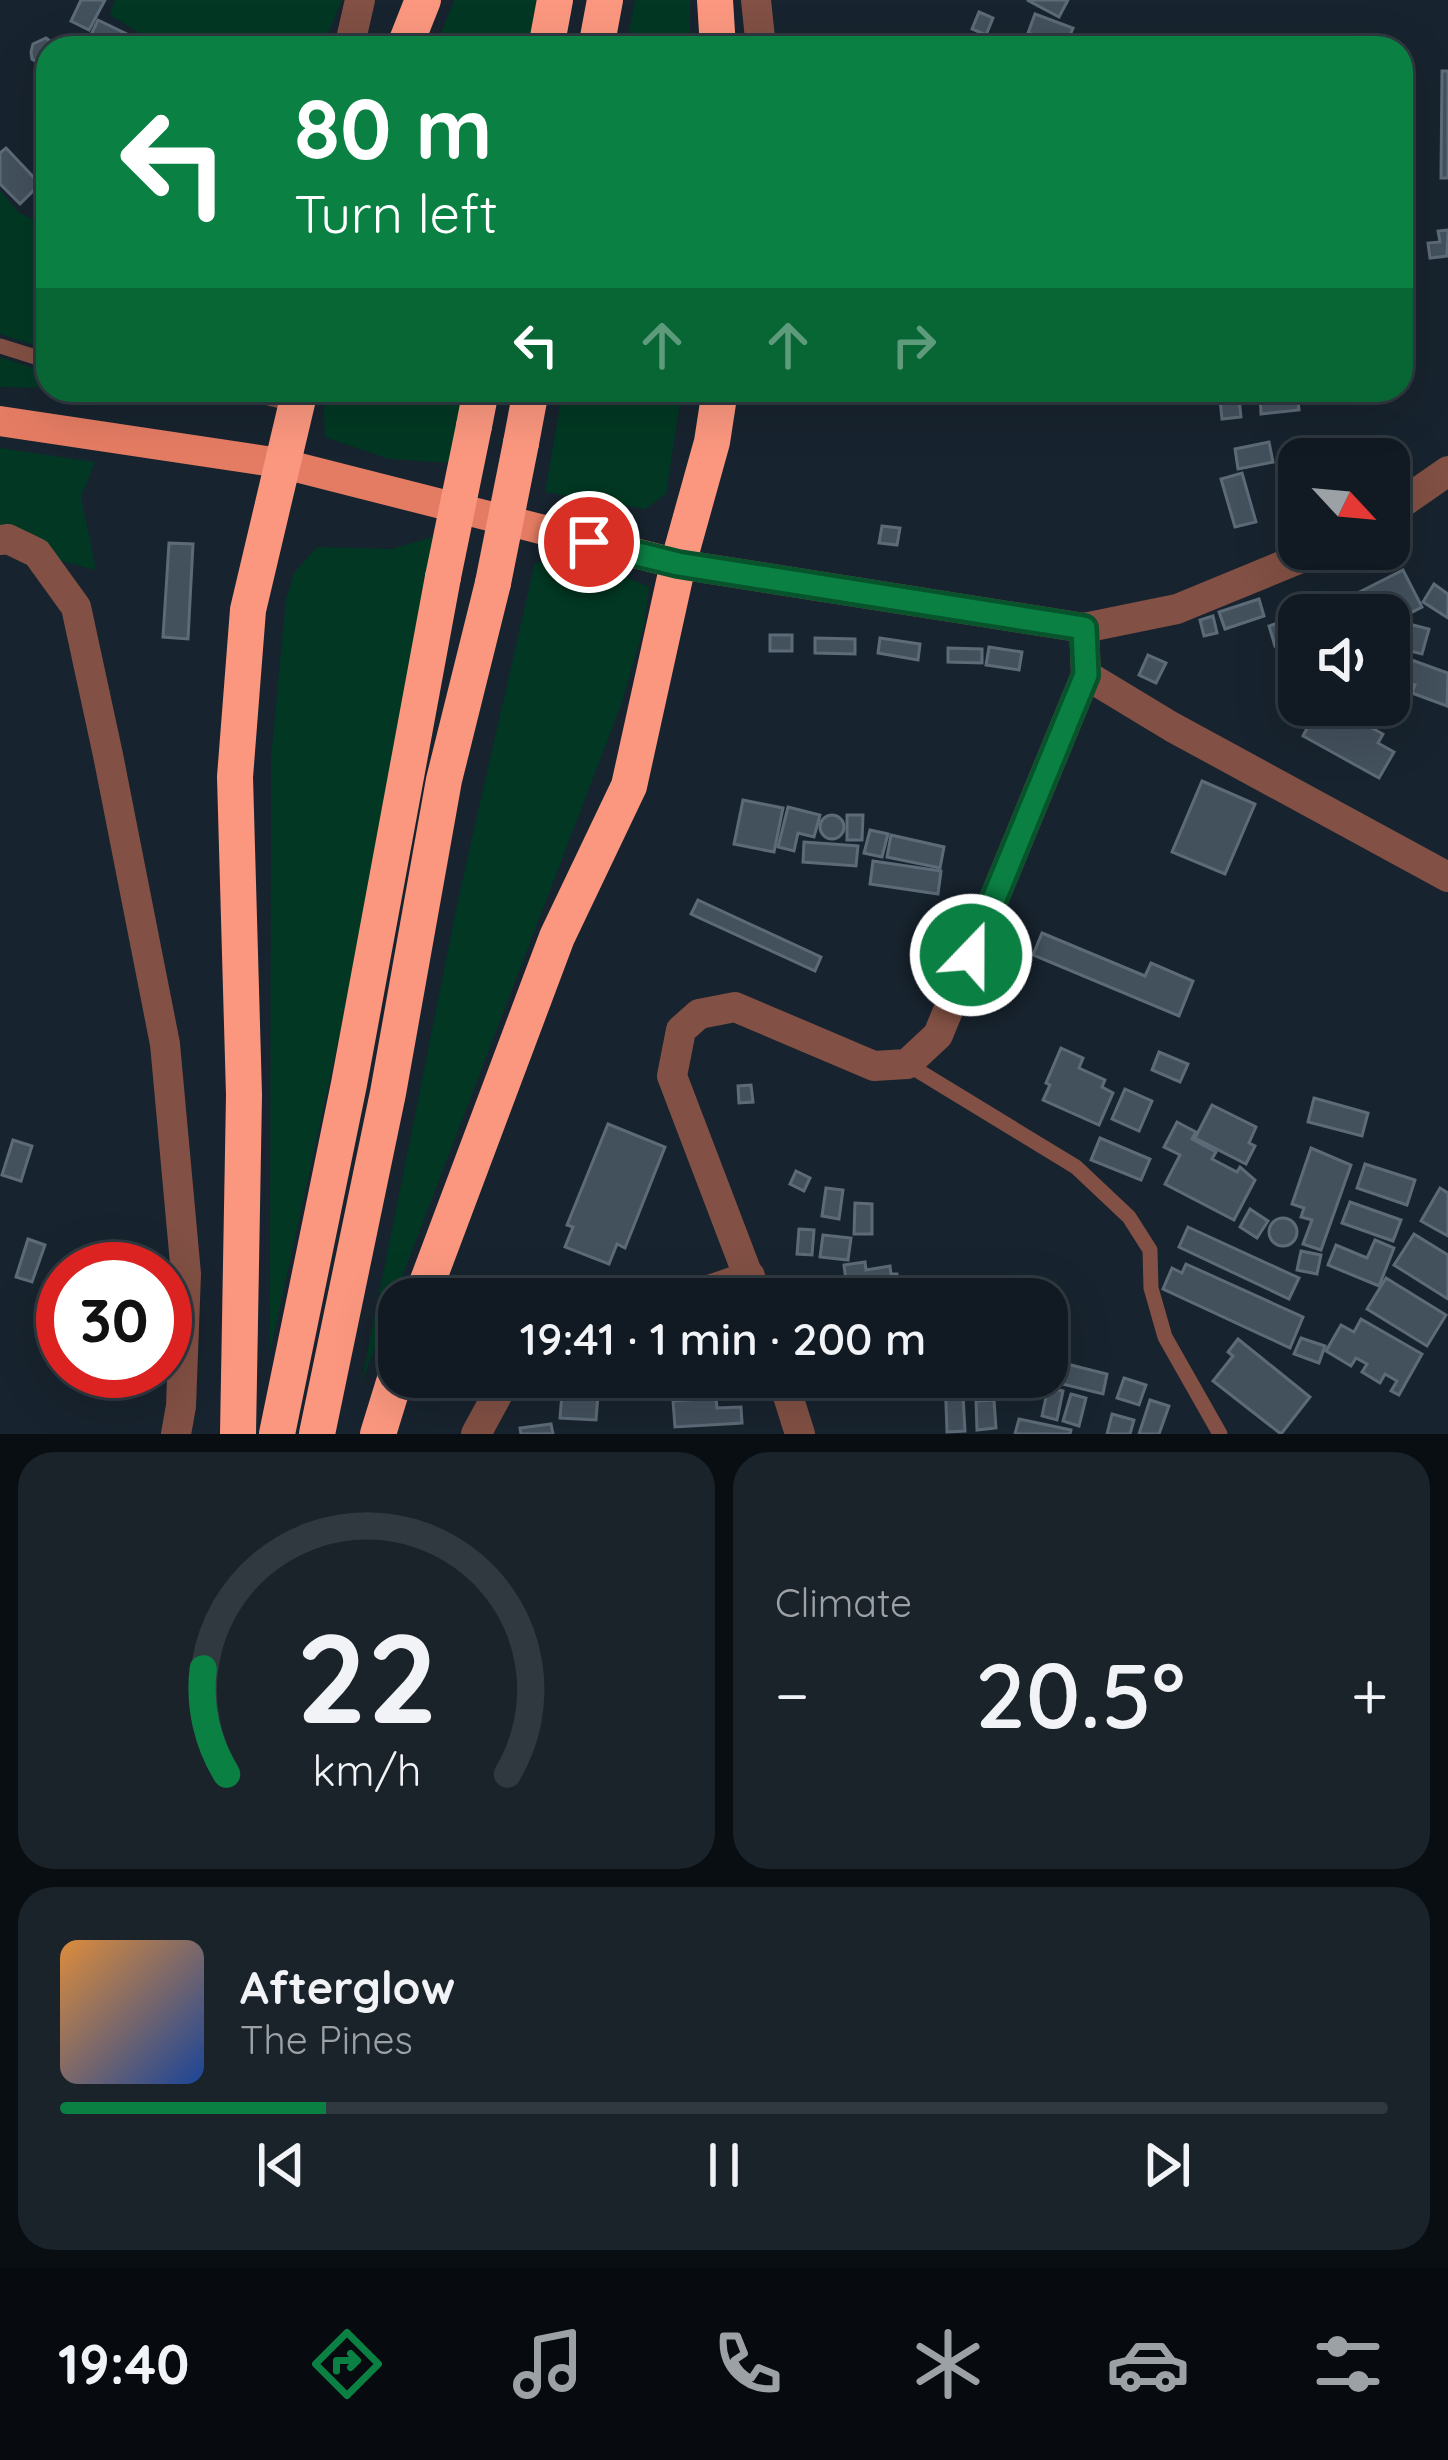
<!DOCTYPE html>
<html lang="en">
<head>
<meta charset="utf-8">
<style>
  body { margin:0; font-family:Quicksand,sans-serif; background:#1a232a; color:#f1f3f6; height:100vh; display:flex; flex-direction:column; font-size:45px; white-space:nowrap }
  * { box-sizing:border-box; margin:0 }
  p { font-size:39px; color:#9ca1a5 }
  .icon { flex:none; width:66px; height:66px; fill:none; stroke:currentColor; stroke-width:2; stroke-linecap:round; stroke-linejoin:round }
  .map { position:relative; height:1434px; overflow:hidden }
  .panel { display:flex; flex-direction:column; gap:18px; padding:18px; background:#090e13; flex:1 }
  .panel>* { flex:none }
  .banner { position:absolute; left:36px; top:36px; width:1377px; height:366px; border-radius:36px; box-shadow:0 12px 48px #0002,0 0 0 3px #303840; background:#0b8043; color:#fff; overflow:hidden }
  .needle { width:78px; rotate:116deg }
  .buttons { position:absolute; left:1278px; top:438px; display:grid; gap:24px }
  .buttons a { display:grid; place-items:center; width:132px; height:132px; border-radius:24px; background:#111a22; box-shadow:0 12px 48px #0002,0 0 0 3px #303840; font-size:60px }
  .speed { position:absolute; left:36px; top:1242px; display:flex; gap:24px; font-size:60px; font-weight:700; text-align:center }
  .speed>* { display:grid; place-content:center; width:156px; height:156px; border-radius:50%; background:#111a22; box-shadow:0 12px 48px #0002,0 0 0 3px #303840; line-height:1 }
  .speed .limit { border:18px solid #d22; background:#fff; color:#111 }
  .pin { position:absolute; display:grid; place-items:center; width:102px; height:102px; color:#fff; margin:-51px; border:6px solid #fff; border-radius:50%; box-shadow:0 3px 12px #0007 }
  .me { position:absolute; width:132px; margin:-66px; rotate:22deg; stroke-linejoin:round; filter:drop-shadow(0 0 9px #0008) }
  .turn { display:flex; align-items:center; gap:42px; height:252px; padding:0 60px; font-size:54px }
  .turn .icon { width:156px; height:156px; stroke-width:2.5 }
  .turn b { display:block; font-size:84px; line-height:102px }
  .lanes { display:flex; align-items:center; height:114px; padding:0 60px; background:#0003; justify-content:center; gap:60px; direction:ltr }
  .lanes .off { opacity:.35 }
  .big { font-size:90px; font-weight:600; line-height:1.1 }
  .panel .widget { flex:1; display:flex; flex-direction:column; justify-content:center; gap:18px; min-width:0; padding:0 42px; border-radius:36px; background:#1a232a }
  .panel .dial { align-items:center; gap:0 }
  .dial svg { height:312px; overflow:visible; fill:none; stroke:#303840; stroke-width:7; stroke-linecap:round; text-anchor:middle }
  .dial text { fill:#f1f3f6; stroke:none }
  .song { display:flex; align-items:center; gap:36px }
  .cover { width:144px; height:144px; border-radius:18px; background:linear-gradient(135deg,hsl(30 70% 55%),hsl(220 70% 35%)) }
  .played { height:12px; border-radius:6px; background:linear-gradient(90deg,#0b8043 20%,#303840 20%) }
  .keys { display:flex; justify-content:space-around; direction:ltr }
  .heat { display:flex; justify-content:space-between; align-items:center; font-size:66px; direction:ltr }
  .panel .tiles { flex:1; display:grid; gap:18px; grid-template-columns:1fr 1fr }
  .widget:last-child { grid-column:span 2 }
  .trip { position:absolute; left:378px; top:1278px; width:690px; height:120px; border-radius:36px; background:#111a22; box-shadow:0 12px 48px #0002,0 0 0 3px #303840; font-weight:600; line-height:120px; text-align:center }
  .tabs { display:flex; height:192px; justify-content:space-around; align-items:center; background:#070a0e; color:#9ca1a5 }
  .tabs .icon { width:84px; height:84px }
  .tabs .on { color:#0b8043 }
  .tabs b { font-size:54px; color:#f1f3f6 }
  .map>svg:first-child { display:block }
</style>
</head>
<body>
<div class="map">
<svg width="1448" height="1434" viewBox="0 0 1448 1434">
  <rect width="100%" height="100%" fill="#17232e"/>
  <g fill="#023823">
    <path d="M115,0H342L322,48H164L110,15Z"/>
    <path d="M454,0H541L532,48H435Z"/>
    <path d="M635,0H690V48H626Z"/>
    <path d="M0,190L18,212L48,227V350L0,334Z"/>
    <path d="M0,357L48,373V388L0,387Z"/>
    <path d="M323,390H467L453,463L389,459L325,437Z"/>
    <path d="M563,390H682L666,494L645,509L545,492Z"/>
    <path d="M0,448L95,462L81,497L96,570L54,559L0,531Z"/>
    <path d="M439,535L351,982L270,1353L271,757L286,599L294,573L317,547L392,549Z"/>
    <path d="M535,562L626,577L649,587L645,623L621,705L361,1384L459,895Z"/>
  </g>
  <g fill="#43515d" stroke="#5d6b78" stroke-width="3">
    <path d="M81,0H105L89,30L71,21Z"/>
    <path d="M1027,0H1068L1059,17Z"/>
    <path d="M979,12L993,18L986,35L972,29Z"/>
    <path d="M1035,14L1073,28L1065,47L1028,33Z"/>
    <path d="M98,20L135,38L130,48L85,47Z"/>
    <path d="M46,38L59,48H48V66L44,67L32,59L31,52L33,44Z"/>
    <path d="M1442,71H1448V178H1441Z"/>
    <path d="M6,148L40,184L20,204L0,184V153Z"/>
    <path d="M1448,230L1447,256L1430,258L1428,243L1440,242L1438,231Z"/>
    <path d="M1219,390H1238L1241,417L1222,419Z"/>
    <path d="M1253,390H1297L1299,410L1261,414L1260,392Z"/>
    <path d="M1269,442L1273,462L1238,469L1235,449Z"/>
    <path d="M1242,473L1256,522L1235,527L1221,479Z"/>
    <path d="M882,526L900,528L897,545L879,543Z"/>
    <path d="M169,543L193,544L188,639L163,637Z"/>
    <path d="M1403,570L1422,607L1389,624V615H1341L1336,604Z"/>
    <path d="M1434,584L1448,594V618L1423,602Z"/>
    <path d="M1259,599L1264,616L1225,629L1219,612Z"/>
    <path d="M1213,616L1217,633L1204,636L1200,620Z"/>
    <path d="M1294,618L1299,638L1275,646L1269,626Z"/>
    <path d="M1409,624L1429,629L1422,654L1402,649Z"/>
    <rect x="770" y="635" width="22" height="16"/>
    <path d="M815,638L855,639V654L815,653Z"/>
    <path d="M880,638L920,644L918,660L878,653Z"/>
    <path d="M989,647L1022,652L1019,670L986,665Z"/>
    <path d="M948,648L982,649V663L948,662Z"/>
    <path d="M1148,655L1166,663L1156,683L1139,675Z"/>
    <path d="M1406,658L1448,673L1447,706L1412,693L1415,685L1398,679Z"/>
    <path d="M1329,705L1383,734L1378,743L1394,752L1379,778L1303,736L1317,709L1324,713Z"/>
    <path d="M1202,781L1255,804L1225,874L1172,852Z"/>
    <path d="M743,800L783,808L774,852L734,844Z"/>
    <path d="M788,807L820,815L814,837L798,833L794,851L778,847Z"/>
    <circle cx="832" cy="827" r="12"/>
    <path d="M847,815H863L862,840H847Z"/>
    <path d="M870,830L888,834L882,857L864,853Z"/>
    <path d="M891,835L944,847L940,868L887,857Z"/>
    <path d="M804,842L858,846L856,866L803,862Z"/>
    <path d="M873,861L941,871L938,894L870,884Z"/>
    <path d="M698,900L821,957L815,971L691,914Z"/>
    <path d="M1042,933L1145,976L1151,963L1193,981L1179,1016L1033,955Z"/>
    <path d="M1061,1048L1083,1058L1079,1068L1105,1080L1102,1087L1113,1093L1099,1125L1043,1100L1050,1085L1046,1083Z"/>
    <path d="M1159,1052L1188,1064L1180,1082L1152,1070Z"/>
    <path d="M751,1085L753,1102L739,1103L738,1086Z"/>
    <path d="M1125,1089L1152,1101L1139,1131L1112,1119Z"/>
    <path d="M1314,1098L1368,1113L1362,1136L1308,1122Z"/>
    <path d="M1212,1105L1256,1127L1249,1143L1255,1146L1246,1164L1195,1138Z"/>
    <path d="M1177,1122L1196,1132L1192,1139L1216,1152L1212,1159L1237,1172L1240,1167L1255,1180L1234,1220L1165,1184L1180,1155L1164,1147Z"/>
    <path d="M608,1124L665,1147L625,1248L617,1244L609,1264L565,1247L573,1227L567,1225Z"/>
    <path d="M1100,1138L1150,1159L1141,1180L1091,1160Z"/>
    <path d="M13,1140L32,1146L21,1181L2,1175Z"/>
    <path d="M1311,1148L1351,1165L1321,1250L1303,1244L1312,1220L1301,1217L1304,1208L1292,1204Z"/>
    <path d="M1365,1164L1415,1180L1407,1205L1357,1188Z"/>
    <path d="M796,1171L810,1178L804,1191L790,1184Z"/>
    <path d="M826,1188L843,1190L839,1219L822,1216Z"/>
    <path d="M1440,1188L1448,1193V1236L1421,1221Z"/>
    <path d="M1350,1202L1401,1220L1393,1241L1342,1223Z"/>
    <path d="M855,1203L872,1204V1234H854Z"/>
    <path d="M1250,1209L1268,1221L1257,1238L1240,1227Z"/>
    <circle cx="1283" cy="1232" r="14"/>
    <path d="M1188,1227L1299,1278L1289,1299L1179,1247Z"/>
    <path d="M799,1229L814,1230L812,1255L797,1254Z"/>
    <path d="M1414,1234L1448,1255V1299L1394,1265Z"/>
    <path d="M823,1235L851,1238L848,1260L820,1257Z"/>
    <path d="M28,1239L45,1245L32,1282L16,1277Z"/>
    <path d="M1375,1240L1394,1248L1379,1286L1328,1265L1336,1245L1367,1258Z"/>
    <path d="M1301,1251L1321,1255L1317,1274L1297,1270Z"/>
    <path d="M865,1262L866,1270L890,1266L891,1274H897L899,1287L893,1288L894,1299H843L841,1289H847L844,1265Z"/>
    <path d="M1186,1264L1303,1317L1290,1348L1163,1289L1172,1268L1182,1273Z"/>
    <path d="M1386,1278L1446,1315L1427,1346L1367,1309Z"/>
    <path d="M801,1285L840,1290L841,1299H800Z"/>
    <path d="M1361,1319L1422,1354L1399,1395L1391,1391L1397,1381L1385,1374L1380,1383L1362,1372L1367,1364L1356,1358L1351,1366L1326,1351L1341,1325L1354,1332Z"/>
    <path d="M1301,1338L1325,1346L1319,1363L1294,1354Z"/>
    <path d="M1238,1339L1310,1397L1281,1434L1213,1381L1233,1356L1228,1352Z"/>
    <path d="M1067,1364L1107,1374L1103,1394L1062,1384Z"/>
    <path d="M945,1377H962L965,1431L947,1432Z"/>
    <path d="M1124,1378L1146,1385L1139,1405L1117,1398Z"/>
    <path d="M1048,1388L1063,1391L1057,1420L1042,1416Z"/>
    <path d="M562,1393L598,1395L596,1420L560,1418Z"/>
    <path d="M1071,1394L1086,1398L1079,1426L1063,1421Z"/>
    <path d="M716,1398L717,1408L741,1407L742,1423L675,1427L673,1401Z"/>
    <path d="M994,1400L996,1428L977,1430L976,1401Z"/>
    <path d="M1150,1400L1169,1406L1159,1434H1139Z"/>
    <path d="M1112,1414L1134,1420L1130,1434H1107Z"/>
    <path d="M1019,1419L1071,1430L1070,1434H1015Z"/>
    <path d="M551,1424L553,1434H521L520,1428Z"/>
  </g>
  <g fill="none" stroke-linecap="round" stroke-linejoin="round">
    <g stroke="#825044" stroke-width="15">
      <path d="M0,346L48,361"/>
      <path d="M175,390H176"/>
      <path d="M238,390L296,405"/>
      <path d="M907,1064L1076,1167L1129,1217L1150,1250L1151,1288L1165,1337L1220,1434"/>
    </g>
    <g stroke="#825044" stroke-width="30">
      <path d="M756,0L761,48"/>
      <path d="M349,48L360,0"/>
      <path d="M1389,512L1448,471"/>
      <path d="M0,540L8,539L37,553L76,607L108,755L165,1044L186,1274L181,1406L176,1434"/>
      <path d="M678,564L1084,628L1177,609L1323,549"/>
      <path d="M1086,675L1172,727L1448,877"/>
      <path d="M683,1299L750,1276"/>
      <path d="M757,1299L672,1076L681,1030L699,1014L735,1007L874,1066L907,1064L938,1035L1086,675L1084,628"/>
      <path d="M782,1377L800,1434"/>
      <path d="M476,1434L507,1377"/>
    </g>
    <path stroke="#e47c63" stroke-width="30" d="M0,421L280,463L678,564"/>
    <g stroke="#fb977f" stroke-width="36">
      <path d="M715,0L718,48"/>
      <path d="M404,48L423,0"/>
      <path d="M546,48L555,0"/>
      <path d="M596,48L605,0"/>
      <path d="M474,426L481,390"/>
      <path d="M521,443L531,390"/>
      <path d="M421,1299L557,937L629,786L678,564L712,442L720,390"/>
      <path d="M238,1434L244,1095L235,777L248,610L300,390"/>
      <path d="M277,1434L349,1084L443,577"/>
      <path d="M317,1434L388,1093L444,780L493,583"/>
      <path d="M378,1434L399,1366"/>
    </g>
    <g stroke="#fb977f" stroke-width="36">
      <path d="M443,577L474,426"/>
      <path d="M493,583L521,443"/>
    </g>
  </g>
  <g fill="none" stroke-linecap="round" stroke-linejoin="round">
    <g stroke="#07532c" stroke-width="30">
      <path id="route" d="M589,542L678,564L1084,628L1086,675L971,955"/>
    </g>
    <use href="#route" stroke="#0b8043" stroke-width="21"/>
  </g>
</svg>
<div class="buttons">
<a><svg class="needle" viewBox="-14 -14 28 28"><path d="M0-13l5 13h-10z" fill="#e53935"/><path d="M0 13l5-13h-10z" fill="#9ca1a5"/></svg></a>
<a><svg class="icon" aria-label="sound" viewBox="0 0 24 24"><path d="M4 9h4l5-4v14l-5-4H4zM17 9q2 3 0 6"/></svg></a>
</div>
<div class="speed"><div class="limit">30</div></div>
<div class="pin" style="left:589px;top:542px;background:#d93025"><svg class="icon" aria-label="arrive" viewBox="0 0 24 24"><path d="M6 21V4h12l-3 4 3 4H6"/></svg></div>
<svg class="me" style="left:971px;top:955px" viewBox="-20 -20 40 40"><circle r="17" fill="#0b8043" stroke="#fff" stroke-width="3"/><path d="M0-11L8 9 0 5-8 9z" fill="#fff"/></svg>
<div class="trip">19:41 · 1 min · 200 m</div>
<div class="banner">
<div class="turn"><svg class="icon" aria-label="left" viewBox="0 0 24 24"><path d="M17 20v-9H6M10 6l-5 5 5 5"/></svg><div><b>80 m</b>Turn left</div></div>
<div class="lanes"><svg class="icon" aria-label="left" viewBox="0 0 24 24"><path d="M17 20v-9H6M10 6l-5 5 5 5"/></svg><svg class="icon off" aria-label="ahead" viewBox="0 0 24 24"><path d="M12 20V5M6 11l6-6 6 6"/></svg><svg class="icon off" aria-label="ahead" viewBox="0 0 24 24"><path d="M12 20V5M6 11l6-6 6 6"/></svg><svg class="icon off" aria-label="right" viewBox="0 0 24 24"><path d="M7 20v-9h11M14 6l5 5-5 5"/></svg></div>
</div>
</div>
<section class="panel">
<div class="tiles">
<div class="widget dial"><svg viewBox="0 0 100 80">
<path d="M14 69A42 42 0 1 1 86 69"/>
<path d="M14 69A42 42 0 0 1 8 42" stroke="#0b8043"/>
<text x="50" y="56" font-size="32" font-weight="700">22</text>
<text x="50" y="72" font-size="11">km/h</text>
</svg></div>
<div class="widget"><p>Climate</p>
<div class="heat"><a>−</a><b class="big">20.5°</b><a>+</a></div>
</div>
<div class="widget">
<div class="song"><i class="cover"></i><div><b>Afterglow</b><p>The Pines</p></div></div>
<div class="played"></div>
<div class="keys"><svg class="icon" aria-label="previous" viewBox="0 0 24 24"><path d="M18 5L8 12l10 7zM5 5v14"/></svg><svg class="icon" aria-label="pause" viewBox="0 0 24 24"><path d="M8 5v14M16 5v14"/></svg><svg class="icon" aria-label="next" viewBox="0 0 24 24"><path d="M6 5l10 7-10 7zM19 5v14"/></svg></div>
</div>
</div>
</section>
<nav class="tabs">
<b>19:40</b>
<svg class="icon on" aria-label="directions" viewBox="0 0 24 24"><path d="M12 3l9 9-9 9-9-9zM9 14v-3h6M13 9l2 2-2 2"/></svg>
<svg class="icon" aria-label="music" viewBox="0 0 24 24"><path d="M9 18V5l10-2v13"/><circle cx="6" cy="18" r="3"/><circle cx="16" cy="16" r="3"/></svg>
<svg class="icon" aria-label="phone" viewBox="0 0 24 24"><path d="M5 4h4l2 5-3 2q2 4 5 5l2-3 5 2v4C11 20 4 13 5 4z"/></svg>
<svg class="icon" aria-label="climate" viewBox="0 0 24 24"><path d="M12 3v18M4 7l16 10M4 17L20 7"/></svg>
<svg class="icon" aria-label="car" viewBox="0 0 24 24"><path d="M5 17H2v-5l4-1 3-4h7l3 4 3 1v5h-3M9 17h6M6 11h13"/><circle cx="7" cy="17" r="2"/><circle cx="17" cy="17" r="2"/></svg>
<svg class="icon" aria-label="filters" viewBox="0 0 24 24"><path d="M4 7h16M4 17h16"/><circle cx="9" cy="7" r="2"/><circle cx="15" cy="17" r="2"/></svg>
</nav>
</body>
</html>
